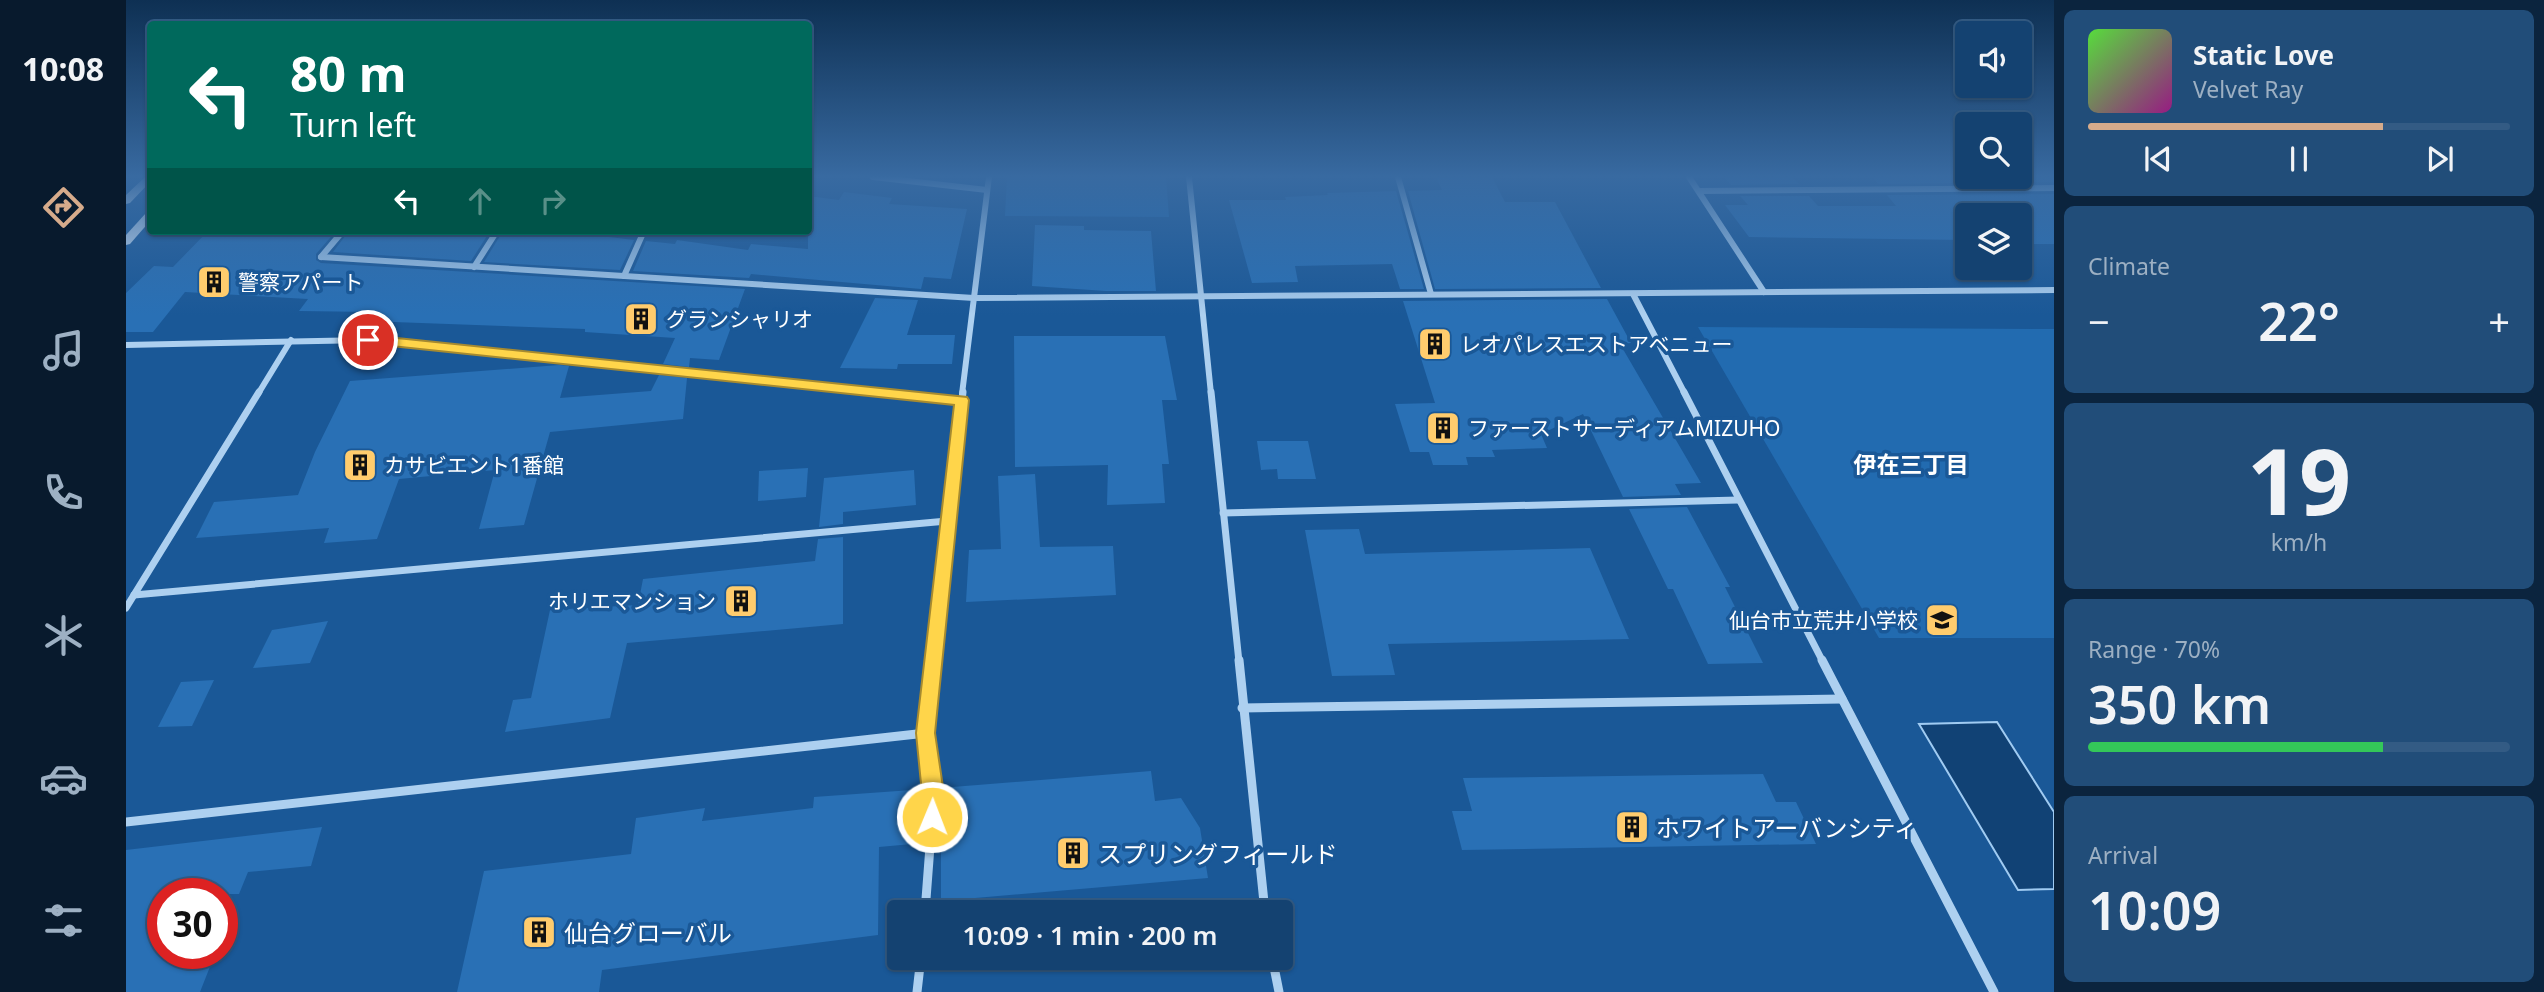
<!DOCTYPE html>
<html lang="en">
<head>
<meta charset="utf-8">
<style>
  body { margin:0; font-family:"Noto Sans","Noto Sans JP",sans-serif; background:#214d79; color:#f1f3f6; height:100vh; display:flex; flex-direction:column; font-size:26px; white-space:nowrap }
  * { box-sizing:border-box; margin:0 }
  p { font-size:23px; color:#9db0c3 }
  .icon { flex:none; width:38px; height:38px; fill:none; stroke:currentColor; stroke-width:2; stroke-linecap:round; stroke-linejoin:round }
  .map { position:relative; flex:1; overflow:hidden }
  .drawer { display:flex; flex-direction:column; gap:10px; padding:10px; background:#0b243e; width:490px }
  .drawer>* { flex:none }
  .top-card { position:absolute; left:21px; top:21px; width:665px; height:214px; border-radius:7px; box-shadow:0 2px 5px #0004,0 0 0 2px #335b84; background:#00695c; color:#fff; overflow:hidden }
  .fabs { position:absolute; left:1829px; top:21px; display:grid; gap:14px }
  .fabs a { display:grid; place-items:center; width:77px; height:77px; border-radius:7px; background:#144271; box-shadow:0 2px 5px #0004,0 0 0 2px #335b84; font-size:35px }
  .speed { position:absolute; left:21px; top:878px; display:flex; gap:14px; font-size:35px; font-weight:700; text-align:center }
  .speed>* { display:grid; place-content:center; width:91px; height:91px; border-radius:50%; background:#144271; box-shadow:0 2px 5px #0004,0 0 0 2px #335b84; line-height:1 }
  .speed .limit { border:10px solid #d22; background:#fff; color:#111 }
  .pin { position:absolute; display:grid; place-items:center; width:60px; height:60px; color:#fff; margin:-30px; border:4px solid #fff; border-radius:50%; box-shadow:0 2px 7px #0007 }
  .me { position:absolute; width:77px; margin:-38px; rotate:1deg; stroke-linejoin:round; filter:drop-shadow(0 0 5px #0008) }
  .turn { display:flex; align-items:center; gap:24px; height:147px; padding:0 28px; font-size:32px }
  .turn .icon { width:91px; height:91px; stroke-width:2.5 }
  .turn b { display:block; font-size:49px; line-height:60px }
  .lanes { display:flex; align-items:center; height:66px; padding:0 28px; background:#0003; justify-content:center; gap:35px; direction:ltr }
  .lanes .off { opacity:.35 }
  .big { font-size:52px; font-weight:600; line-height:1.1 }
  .drawer .tile { flex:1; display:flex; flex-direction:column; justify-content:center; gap:10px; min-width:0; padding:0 24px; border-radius:10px; background:#214d79 }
  .drawer .dial { align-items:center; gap:0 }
  .dial b { font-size:91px; line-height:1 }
  .song { display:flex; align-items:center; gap:21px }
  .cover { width:84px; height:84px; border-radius:10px; background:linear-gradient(135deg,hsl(110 70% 55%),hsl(310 70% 35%)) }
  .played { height:7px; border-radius:4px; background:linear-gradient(90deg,#d6ab8b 70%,#335b84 70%) }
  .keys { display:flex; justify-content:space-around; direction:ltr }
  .heat { display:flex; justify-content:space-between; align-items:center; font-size:38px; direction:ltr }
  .charge { height:10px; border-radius:5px; background:linear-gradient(90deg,#34c759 70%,#335b84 0) }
  .trip { position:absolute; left:761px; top:900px; width:406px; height:70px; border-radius:7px; background:#144271; box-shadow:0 2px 5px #0004,0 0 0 2px #335b84; font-weight:600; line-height:70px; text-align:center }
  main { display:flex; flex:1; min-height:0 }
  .tabs { display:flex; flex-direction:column; width:126px; justify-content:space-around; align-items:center; background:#081a2d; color:#9db0c3 }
  .tabs .icon { width:49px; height:49px }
  .tabs .active { color:#d6ab8b }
  .tabs b { font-size:32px; color:#f1f3f6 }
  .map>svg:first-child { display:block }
</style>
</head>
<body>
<main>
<nav class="tabs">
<b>10:08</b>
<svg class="icon active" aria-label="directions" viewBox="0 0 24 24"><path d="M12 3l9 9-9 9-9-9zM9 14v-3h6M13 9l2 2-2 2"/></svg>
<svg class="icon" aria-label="music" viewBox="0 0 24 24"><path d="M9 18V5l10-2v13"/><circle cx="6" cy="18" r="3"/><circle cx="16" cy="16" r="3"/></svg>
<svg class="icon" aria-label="phone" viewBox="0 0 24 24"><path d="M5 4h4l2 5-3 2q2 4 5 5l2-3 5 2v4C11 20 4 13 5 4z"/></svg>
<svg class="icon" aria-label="climate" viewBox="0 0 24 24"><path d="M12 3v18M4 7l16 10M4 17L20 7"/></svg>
<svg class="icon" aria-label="car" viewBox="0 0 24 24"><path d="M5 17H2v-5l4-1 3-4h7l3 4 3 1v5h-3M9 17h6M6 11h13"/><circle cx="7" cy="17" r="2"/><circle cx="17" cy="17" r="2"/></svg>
<svg class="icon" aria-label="filters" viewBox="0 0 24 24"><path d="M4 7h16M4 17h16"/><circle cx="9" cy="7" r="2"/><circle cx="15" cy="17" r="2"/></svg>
</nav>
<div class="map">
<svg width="1928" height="992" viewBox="0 0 1928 992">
  <rect width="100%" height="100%" fill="#1a5897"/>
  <g fill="#226bb0">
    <path d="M881,177H1040L1043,217L879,216Z"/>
    <path d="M1572,327L1928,329V638H1753Z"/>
  </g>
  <path fill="#114275" stroke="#a0cbf2" stroke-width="2" d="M1871,722L1928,812V889L1892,890L1793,724Z"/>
  <g fill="#2970b5">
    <path d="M1310,177H1366L1379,202H1429L1475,288L1309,289L1282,191L1316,190Z"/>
    <path d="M1598,177H1666L1673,184L1605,185Z"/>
    <path d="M1747,177H1928V182L1752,184Z"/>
    <path d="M1270,191L1298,289H1274L1266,264L1169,266L1172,282L1126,283L1103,200H1160L1159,197L1202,195L1201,193Z"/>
    <path d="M718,192L766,198L763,204L841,209L825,279L798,277L795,289L625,274L623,278L507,271L520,241L549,244L551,240L622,250L625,244L682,249V196L713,200Z"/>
    <path d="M1928,194V244H1894V215H1841V240L1623,237L1599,205H1622L1614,196H1683L1692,206H1770L1761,195Z"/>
    <path d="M909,225L958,226V230L1025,231L1030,291H980L906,286Z"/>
    <path d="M82,231H210L190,254V260L195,263L619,289L593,360L564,358L563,367L537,364L549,338L459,332V329L240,321L247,312L173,311L182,299L59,292L27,332H0V293L28,266L47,267Z"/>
    <path d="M223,231H364L345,261L207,252Z"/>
    <path d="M377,231H434L508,240L494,270L358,262Z"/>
    <path d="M749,298L792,300L781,335H829L826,364H772L771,369L714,368Z"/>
    <path d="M1481,299L1505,343L1494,344L1575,483L1549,484L1555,495L1497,497L1457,414L1415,434L1421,448L1366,450L1369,457H1340L1342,465H1307L1303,452H1284L1269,404L1309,403L1277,301Z"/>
    <path d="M888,336H1039L1051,400H1036L1043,464H1036L1039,503L981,505L982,465L889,467Z"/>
    <path d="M433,365L443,366L434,398L525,391L533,375L561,378L557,419L424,432L398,525L353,529L369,470L273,479L251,539L198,543L203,528L70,538L88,502L172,495L189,452L224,381Z"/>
    <path d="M1131,441H1182L1190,479H1152L1151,469L1135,470Z"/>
    <path d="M682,468L680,497L632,501L633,471Z"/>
    <path d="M788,470L790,505L717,512V524L693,527L698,478Z"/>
    <path d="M909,474L914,547L987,546L990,595L840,602L843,550L875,549L872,476Z"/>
    <path d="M1561,507L1604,587H1599L1637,663L1582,664L1547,589H1542L1503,509Z"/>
    <path d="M1233,529L1239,554L1464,548L1503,639L1262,644L1269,675L1206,676L1179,530Z"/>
    <path d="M717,537V624L501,643L484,718L379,732L387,700L405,698L424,610L512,605L517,579L689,561L692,539Z"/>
    <path d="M202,621L184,663L127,668L146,630Z"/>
    <path d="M88,680L66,726L32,727L55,682Z"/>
    <path d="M1025,771L1029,801L1055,798L1074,828L1082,878L815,901V842H811L814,788Z"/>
    <path d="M1637,774L1650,802H1670L1690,844L1336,850L1326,811H1346L1337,778Z"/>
    <path d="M800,789L797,843L753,847L752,935L476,970L473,992H331L358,871L505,854L510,818L579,808L576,821L687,808L688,797Z"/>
    <path d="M196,827L185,866L122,872L113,894H37V954H89L74,992H0V850Z"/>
  </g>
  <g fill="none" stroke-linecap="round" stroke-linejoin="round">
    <g stroke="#add0f0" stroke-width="6">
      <path d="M747,177L861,190"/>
      <path d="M1063,177L1085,394"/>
      <path d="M1272,177L1305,294"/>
      <path d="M1563,177L1638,292"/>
      <path d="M1573,191L1928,188"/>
      <path d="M195,257L848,298L1928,290"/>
      <path d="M195,257L217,231"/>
      <path d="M348,267L371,231"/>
      <path d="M498,276L518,231"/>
      <path d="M1507,294L1559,394"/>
      <path d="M0,345L242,340L778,394"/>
      <path d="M132,394L165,340"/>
      <path d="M836,394L863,177"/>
    </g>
    <g stroke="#add0f0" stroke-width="7">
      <path d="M761,392L836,400"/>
      <path d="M1085,392L1113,662"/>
      <path d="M1558,392L1697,662"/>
      <path d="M1097,513L1612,500"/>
      <path d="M8,595L821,521"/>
      <path d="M0,608L133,392"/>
      <path d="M807,662L837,392"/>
    </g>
    <g stroke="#add0f0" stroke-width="9">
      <path d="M1113,660L1139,912"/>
      <path d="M1696,660L1868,992"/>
      <path d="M1116,708L1716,699"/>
      <path d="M0,822L800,733"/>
      <path d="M799,912L808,794L800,733L807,660"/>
      <path d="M1146,957L1153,992"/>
      <path d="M791,992L795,957"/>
    </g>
    <g fill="#dbebfb" fill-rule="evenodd">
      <path d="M19,177H24V182L4,203L0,204V195Z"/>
      <path d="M24,212V221L4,244L0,245V235L20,213Z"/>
    </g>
  </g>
  <linearGradient id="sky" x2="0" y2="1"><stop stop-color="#0e3053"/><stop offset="0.56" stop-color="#386aa1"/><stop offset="1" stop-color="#386aa1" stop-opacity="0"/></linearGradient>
  <rect width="1928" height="315" fill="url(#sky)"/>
  <path fill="#ffd54a" stroke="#a68a30" stroke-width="2" d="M242,335L841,397L843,400L809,733L818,794L813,824L806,827L799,824L790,733L828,405L237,343L235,340Z"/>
  <defs>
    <g id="building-square" transform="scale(1.75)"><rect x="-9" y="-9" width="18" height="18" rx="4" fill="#ffcc6d" stroke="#1a5897"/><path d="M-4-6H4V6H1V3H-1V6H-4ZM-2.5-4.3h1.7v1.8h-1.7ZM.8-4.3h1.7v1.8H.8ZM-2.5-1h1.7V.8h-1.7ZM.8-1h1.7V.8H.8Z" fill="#111"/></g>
    <g id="school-square" transform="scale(1.75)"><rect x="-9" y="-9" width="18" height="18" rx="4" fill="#ffcc6d" stroke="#1a5897"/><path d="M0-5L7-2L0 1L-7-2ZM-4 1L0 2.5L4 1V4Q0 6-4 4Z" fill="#111"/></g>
  </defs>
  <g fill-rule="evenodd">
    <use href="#building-square" x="88" y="282"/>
    <use href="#building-square" x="515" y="319"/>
    <use href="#building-square" x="1309" y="344"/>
    <use href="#building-square" x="1317" y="428"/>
    <use href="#building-square" x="234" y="465"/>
    <use href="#building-square" x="615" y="601"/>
    <use href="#school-square" x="1816" y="620"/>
    <use href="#building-square" x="1506" y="827"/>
    <use href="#building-square" x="947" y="853"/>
    <use href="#building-square" x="413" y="932"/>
  </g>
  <g text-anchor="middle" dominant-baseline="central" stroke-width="7" stroke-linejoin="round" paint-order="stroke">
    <g font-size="21" fill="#fff" stroke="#1a5897" text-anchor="start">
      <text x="112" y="282">警察アパート</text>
      <text x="540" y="319">グランシャリオ</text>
      <text x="1334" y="344">レオパレスエストアベニュー</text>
      <text x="1342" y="428">ファーストサーディアムMIZUHO</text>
      <text x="258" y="465">カサビエント1番館</text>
      <text x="590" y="601" text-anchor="end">ホリエマンション</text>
      <text x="1792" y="620" text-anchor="end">仙台市立荒井小学校</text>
    </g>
    <g font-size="23" font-weight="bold" fill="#fff" stroke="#1a5897">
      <text x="1785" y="464">伊在三丁目</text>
    </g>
    <g font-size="24" fill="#fff" stroke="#1a5897" text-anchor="start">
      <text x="1530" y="827">ホワイトアーバンシティ</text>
      <text x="972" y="853">スプリングフィールド</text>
      <text x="438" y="932">仙台グローバル</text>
    </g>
  </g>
</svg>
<div class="fabs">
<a><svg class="icon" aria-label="sound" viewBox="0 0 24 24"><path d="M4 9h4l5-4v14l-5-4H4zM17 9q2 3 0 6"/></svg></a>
<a><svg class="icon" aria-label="search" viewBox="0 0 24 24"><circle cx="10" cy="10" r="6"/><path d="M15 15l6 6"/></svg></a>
<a><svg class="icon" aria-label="layers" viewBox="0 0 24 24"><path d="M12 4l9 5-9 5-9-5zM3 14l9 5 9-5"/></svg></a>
</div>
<div class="speed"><div class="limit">30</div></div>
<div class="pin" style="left:242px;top:340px;background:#d93025"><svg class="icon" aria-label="arrive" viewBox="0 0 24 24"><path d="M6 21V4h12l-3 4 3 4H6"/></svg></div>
<svg class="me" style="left:806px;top:817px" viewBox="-20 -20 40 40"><circle r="17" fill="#ffd54a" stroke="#fff" stroke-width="3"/><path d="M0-11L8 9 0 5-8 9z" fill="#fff"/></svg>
<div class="trip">10:09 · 1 min · 200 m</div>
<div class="top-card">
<div class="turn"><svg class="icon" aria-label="left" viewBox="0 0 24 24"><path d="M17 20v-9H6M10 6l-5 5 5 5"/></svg><div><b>80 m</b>Turn left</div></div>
<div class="lanes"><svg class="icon" aria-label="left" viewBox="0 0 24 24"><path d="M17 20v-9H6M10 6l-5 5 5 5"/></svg><svg class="icon off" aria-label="ahead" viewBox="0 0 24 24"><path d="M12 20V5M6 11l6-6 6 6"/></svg><svg class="icon off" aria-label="right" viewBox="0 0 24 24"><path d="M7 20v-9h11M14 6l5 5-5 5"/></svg></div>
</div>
</div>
<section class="drawer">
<div class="tile">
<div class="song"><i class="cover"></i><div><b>Static Love</b><p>Velvet Ray</p></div></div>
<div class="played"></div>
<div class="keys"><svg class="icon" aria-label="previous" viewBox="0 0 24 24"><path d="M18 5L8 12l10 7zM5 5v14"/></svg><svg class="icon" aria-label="pause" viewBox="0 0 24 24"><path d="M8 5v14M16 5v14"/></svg><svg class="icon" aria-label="next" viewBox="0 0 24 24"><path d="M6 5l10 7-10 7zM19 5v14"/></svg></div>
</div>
<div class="tile"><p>Climate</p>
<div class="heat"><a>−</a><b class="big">22°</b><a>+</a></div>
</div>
<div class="tile dial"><b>19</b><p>km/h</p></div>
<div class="tile"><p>Range · 70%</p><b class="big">350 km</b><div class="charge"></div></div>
<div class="tile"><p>Arrival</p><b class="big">10:09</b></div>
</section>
</main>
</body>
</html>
